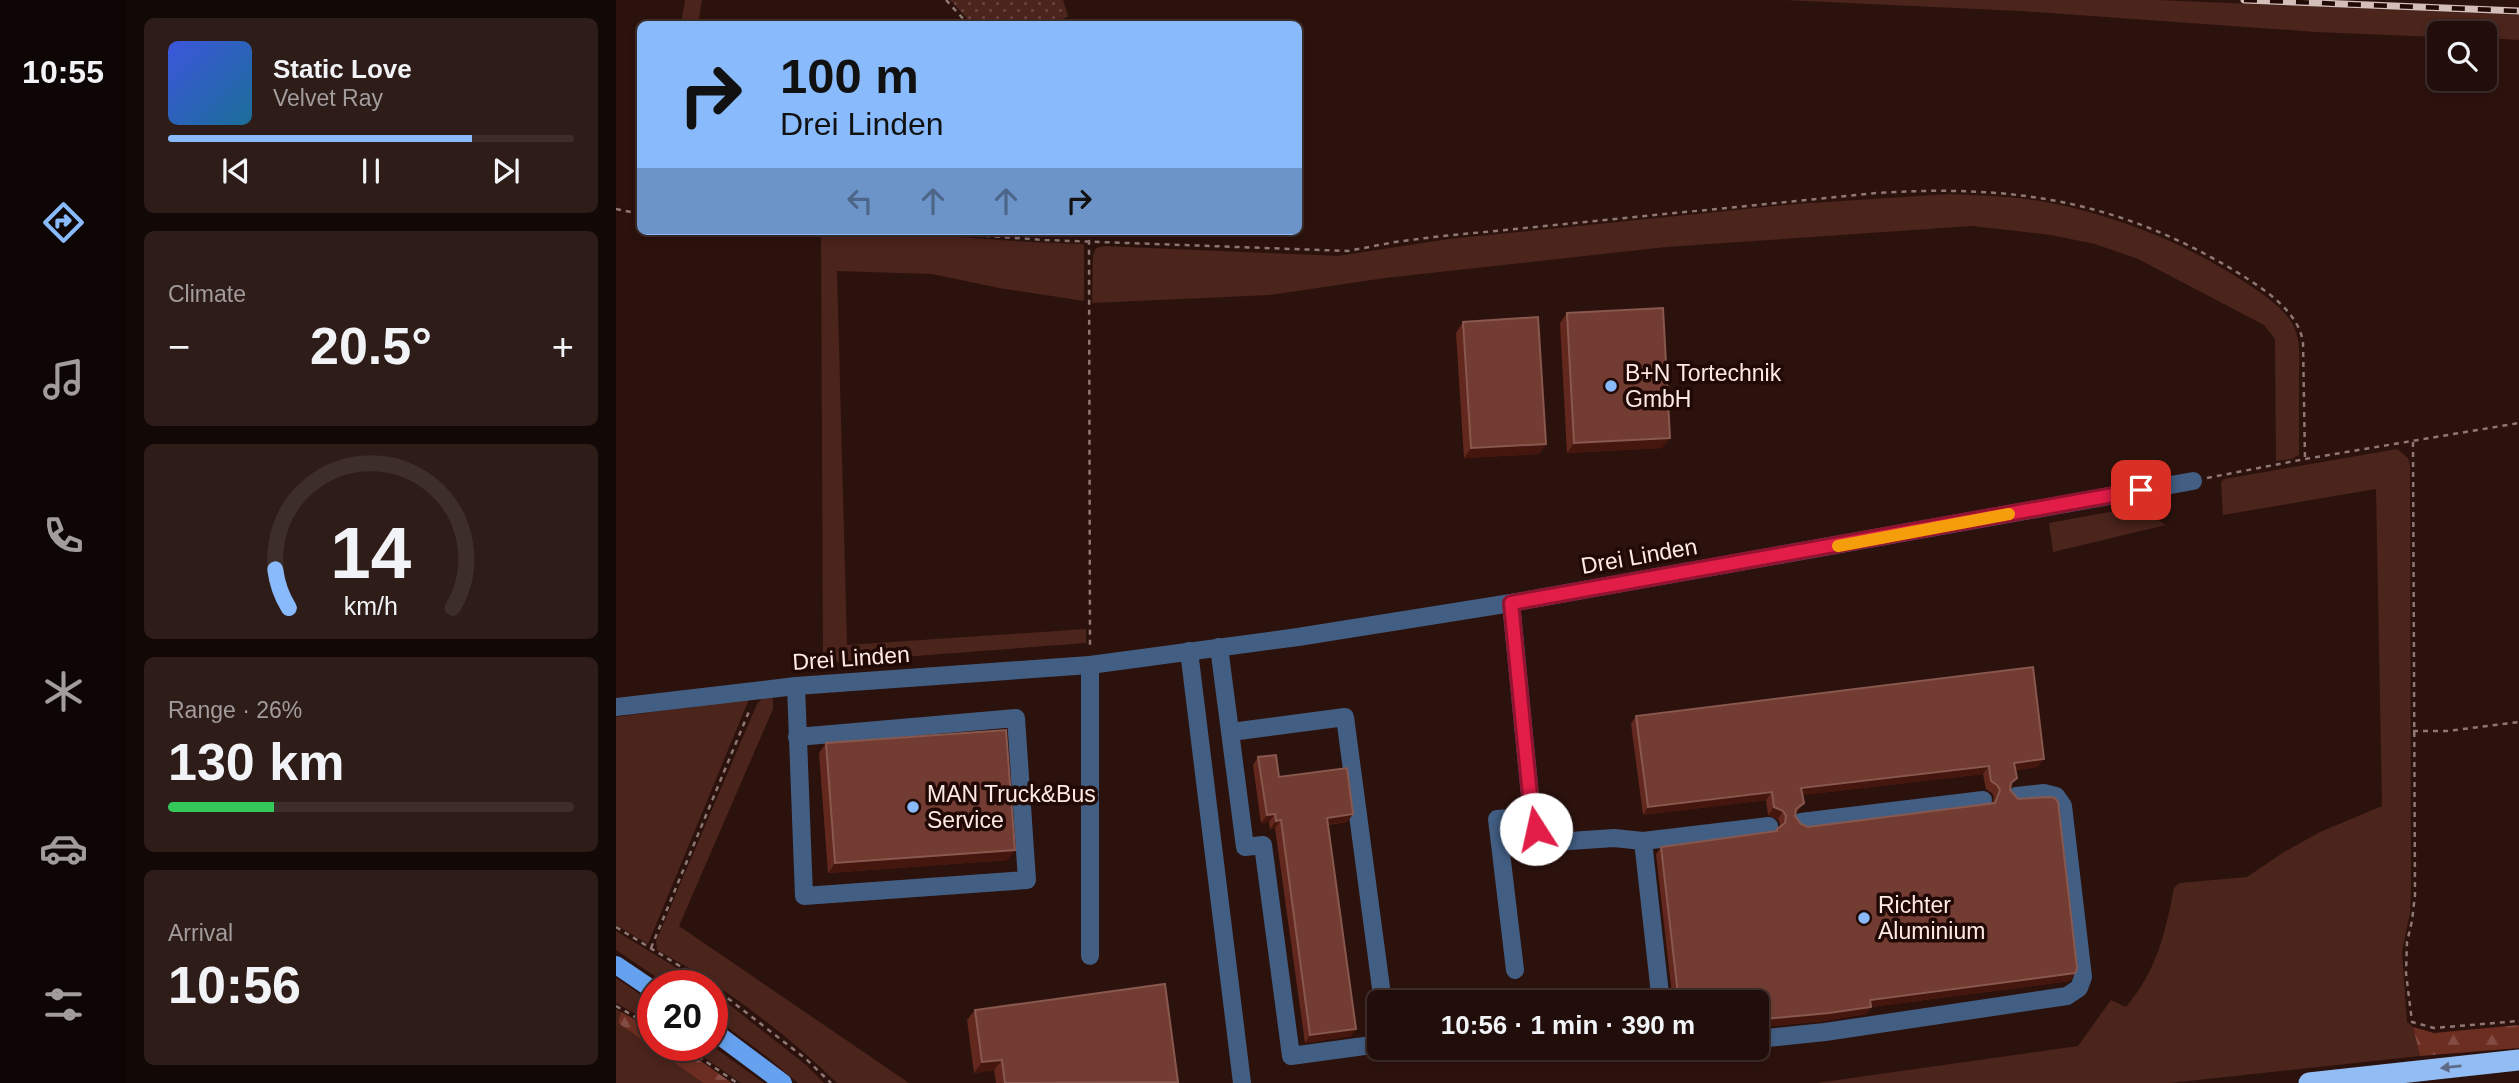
<!DOCTYPE html>
<html lang="en">
<head>
<meta charset="utf-8">
<style>
  body { margin:0; font-family:Helvetica,sans-serif; background:#2d1c18; color:#f1f3f6; height:100vh; display:flex; flex-direction:column; font-size:26px; white-space:nowrap }
  * { box-sizing:border-box; margin:0 }
  p { font-size:23px; color:#a29c9c }
  .icon { flex:none; width:38px; height:38px; fill:none; stroke:currentColor; stroke-width:2; stroke-linecap:round; stroke-linejoin:round }
  .map { position:relative; flex:1; overflow:hidden }
  .details { display:flex; flex-direction:column; gap:18px; padding:18px; background:#120806; width:490px }
  .details>* { flex:none }
  .guide { position:absolute; left:21px; top:21px; width:665px; height:214px; border-radius:10px; box-shadow:0 4px 10px #0003,0 0 0 2px #3e2e2b; background:#88bafc; color:#111; overflow:hidden }
  .buttons { position:absolute; left:1811px; top:21px; display:grid; gap:14px }
  .buttons a { display:grid; place-items:center; width:70px; height:70px; border-radius:10px; background:#210e0a; box-shadow:0 4px 10px #0003,0 0 0 2px #3e2e2b; font-size:35px }
  .speed { position:absolute; left:21px; top:970px; display:flex; gap:14px; font-size:35px; font-weight:700; text-align:center }
  .speed>* { display:grid; place-content:center; width:91px; height:91px; border-radius:50%; background:#210e0a; box-shadow:0 4px 10px #0003,0 0 0 2px #3e2e2b; line-height:1 }
  .speed .limit { border:10px solid #d22; background:#fff; color:#111 }
  .pin { position:absolute; display:grid; place-items:center; width:60px; height:60px; color:#fff; margin:-30px; border-radius:14px; box-shadow:0 4px 10px #0006 }
  .me { position:absolute; width:77px; margin:-38px; rotate:350deg; stroke-linejoin:round; filter:drop-shadow(0 0 5px #0008) }
  .turn { display:flex; align-items:center; gap:24px; height:147px; padding:0 28px; font-size:32px }
  .turn .icon { width:91px; height:91px; stroke-width:2.5 }
  .turn b { display:block; font-size:49px; line-height:60px }
  .lanes { display:flex; align-items:center; height:66px; padding:0 28px; background:#0003; justify-content:center; gap:35px; direction:ltr }
  .lanes .off { opacity:.35 }
  .big { font-size:52px; font-weight:700; line-height:1.1 }
  .details .widget { flex:1; display:flex; flex-direction:column; justify-content:center; gap:10px; min-width:0; padding:0 24px; border-radius:10px; background:#2d1c18 }
  .details .dial { align-items:center; gap:0 }
  .dial svg { height:182px; overflow:visible; fill:none; stroke:#3e2e2b; stroke-width:7; stroke-linecap:round; text-anchor:middle }
  .dial text { fill:#f1f3f6; stroke:none }
  .song { display:flex; align-items:center; gap:21px }
  .cover { width:84px; height:84px; border-radius:10px; background:linear-gradient(135deg,hsl(230 70% 55%),hsl(200 70% 35%)) }
  .played { height:7px; border-radius:4px; background:linear-gradient(90deg,#88bafc 75%,#3e2e2b 75%) }
  .keys { display:flex; justify-content:space-around; direction:ltr }
  .heat { display:flex; justify-content:space-between; align-items:center; font-size:38px; direction:ltr }
  .charge { height:10px; border-radius:5px; background:linear-gradient(90deg,#34c759 26%,#3e2e2b 0) }
  .trip { position:absolute; left:751px; top:990px; width:402px; height:70px; border-radius:10px; background:#210e0a; box-shadow:0 4px 10px #0003,0 0 0 2px #3e2e2b; font-weight:700; line-height:70px; text-align:center }
  main { display:flex; flex:1; min-height:0 }
  .tab-bar { display:flex; flex-direction:column; width:126px; justify-content:space-around; align-items:center; background:#0d0604; color:#a29c9c }
  .tab-bar .icon { width:49px; height:49px }
  .tab-bar .selected { color:#88bafc }
  .tab-bar b { font-size:32px; color:#f1f3f6 }
  .map>svg:first-child { display:block }
</style>
</head>
<body>
<main>
<nav class="tab-bar">
<b>10:55</b>
<svg class="icon selected" aria-label="directions" viewBox="0 0 24 24"><path d="M12 3l9 9-9 9-9-9zM9 14v-3h6M13 9l2 2-2 2"/></svg>
<svg class="icon" aria-label="music" viewBox="0 0 24 24"><path d="M9 18V5l10-2v13"/><circle cx="6" cy="18" r="3"/><circle cx="16" cy="16" r="3"/></svg>
<svg class="icon" aria-label="phone" viewBox="0 0 24 24"><path d="M5 4h4l2 5-3 2q2 4 5 5l2-3 5 2v4C11 20 4 13 5 4z"/></svg>
<svg class="icon" aria-label="climate" viewBox="0 0 24 24"><path d="M12 3v18M4 7l16 10M4 17L20 7"/></svg>
<svg class="icon" aria-label="car" viewBox="0 0 24 24"><path d="M5 17H2v-5l4-1 3-4h7l3 4 3 1v5h-3M9 17h6M6 11h13"/><circle cx="7" cy="17" r="2"/><circle cx="17" cy="17" r="2"/></svg>
<svg class="icon" aria-label="filters" viewBox="0 0 24 24"><path d="M4 7h16M4 17h16"/><circle cx="9" cy="7" r="2"/><circle cx="15" cy="17" r="2"/></svg>
</nav>
<section class="details">
<div class="widget">
<div class="song"><i class="cover"></i><div><b>Static Love</b><p>Velvet Ray</p></div></div>
<div class="played"></div>
<div class="keys"><svg class="icon" aria-label="previous" viewBox="0 0 24 24"><path d="M18 5L8 12l10 7zM5 5v14"/></svg><svg class="icon" aria-label="pause" viewBox="0 0 24 24"><path d="M8 5v14M16 5v14"/></svg><svg class="icon" aria-label="next" viewBox="0 0 24 24"><path d="M6 5l10 7-10 7zM19 5v14"/></svg></div>
</div>
<div class="widget"><p>Climate</p>
<div class="heat"><a>−</a><b class="big">20.5°</b><a>+</a></div>
</div>
<div class="widget dial"><svg viewBox="0 0 100 80">
<path d="M14 69A42 42 0 1 1 86 69"/>
<path d="M14 69A42 42 0 0 1 8 52" stroke="#88bafc"/>
<text x="50" y="56" font-size="32" font-weight="700">14</text>
<text x="50" y="72" font-size="11">km/h</text>
</svg></div>
<div class="widget"><p>Range · 26%</p><b class="big">130 km</b><div class="charge"></div></div>
<div class="widget"><p>Arrival</p><b class="big">10:56</b></div>
</section>
<div class="map">
<svg width="1903" height="1083" viewBox="0 0 1903 1083">
  <defs>
    <pattern id="forest-firs" width="22" height="20" patternUnits="userSpaceOnUse" patternTransform="scale(1.75)"><rect width="22" height="20" fill="#6d2e22"/><path d="M5 1l3.5 6h-7zM16 11l3.5 6h-7z" fill="#834c42"/></pattern>
    <pattern id="garden-dots" width="8" height="8" patternUnits="userSpaceOnUse" patternTransform="scale(1.75)"><rect width="8" height="8" fill="#4b241c"/><path d="M2 2h.1M6 6h.1" fill="none" stroke="#66443d" stroke-width="1.8" stroke-linecap="round"/></pattern>
  </defs>
  <rect width="100%" height="100%" fill="#2c120d"/>
  <g fill="#4b241c">
    <path d="M69,0H86L82,24H65Z"/>
    <path d="M1168,0H1542L1903,15V40L1869,38V33H1824L1823,37L1700,32L1404,11Z"/>
    <path d="M1334,194C1367,196 1402,196 1435,203C1504,217 1568,243 1627,281C1645,293 1673,310 1680,332C1685,347 1683,364 1683,380C1683,405 1683,430 1683,455L1675,459L1660,461L1659,339L1648,325L1522,259L1479,244L1435,235L1356,226L1050,247L769,278L654,295L476,303L477,256L480,248L488,246L722,256L833,239L1179,204Z"/>
    <path d="M205,231C293,231 380,242 468,244V301L383,288L316,274L221,271L231,645L470,629V643L207,663Z"/>
    <path d="M1781,449L1792,458L1794,466L1795,888L1794,913L1786,952L1791,1022L1797,1027L1804,1056L1554,1083H1200L1462,1046L1495,1000L1510,1007C1541,970 1549,934 1558,888L1563,883L1631,877L1668,852L1704,832L1766,806L1760,489L1607,515L1605,482L1608,479Z"/>
    <path d="M1515,508L1530,513L1550,525L1437,552L1433,523Z"/>
    <path d="M157,696V709L63,926L293,1083H221C167,1031 106,985 41,950L40,941L141,704L147,697Z"/>
    <path d="M133,699L32,944L0,925V717Z"/>
    <path d="M0,931L89,985H52L0,950Z"/>
    <path d="M0,978L37,1003V1024L0,1003Z"/>
    <path d="M96,991L190,1065L208,1083H182L150,1056L96,1016Z"/>
    <path d="M0,1009L5,1012L2,1023L87,1083H0Z"/>
    <path d="M70,1045H95L148,1083H125Z"/>
  </g>
  <g fill="url(#forest-firs)">
    <path d="M5,1012L37,1029V1045H62L116,1083H87L2,1023Z"/>
    <path d="M1903,1025V1048L1804,1056L1797,1027L1818,1033Z"/>
  </g>
  <path fill="url(#garden-dots)" d="M334,0H447L452,16L438,24H356Z"/>
  <g fill="none" stroke-linecap="round" stroke-linejoin="round">
    <g stroke="#8f7874" stroke-width="2.5" stroke-dasharray="5 5" stroke-linecap="butt">
      <path d="M330,0L352,24"/>
      <path d="M0,209L24,214"/>
      <path d="M299,231L429,240L732,251L779,242L818,237L1261,193C1398,184 1505,201 1624,274C1649,290 1682,311 1687,342L1689,459"/>
      <path d="M468,231L473,241L474,648"/>
      <path d="M1797,442L1799,895L1796,921L1791,942L1790,973L1796,1022L1818,1028L1903,1021"/>
      <path d="M1591,478L1689,459L1903,423"/>
      <path d="M1797,731H1831L1903,722"/>
      <path d="M0,927L95,985"/>
      <path d="M35,948L134,709"/>
      <path d="M96,986L190,1059L215,1083"/>
      <path d="M0,1006L37,1027"/>
      <path d="M66,1045L121,1083"/>
    </g>
    <g stroke="#425e83" stroke-width="18">
      <path d="M895,603L916,816L920,829L928,839L939,842L998,838L1027,841L1153,826"/>
      <path d="M603,647L629,847L647,845L675,1056L763,1044"/>
      <path d="M573,651L626,1083"/>
      <path d="M180,686L188,896L411,880L400,718L181,737"/>
      <path d="M0,707L180,686L474,665L682,637L895,603L1577,481"/>
      <path d="M615,732L729,717L767,1003"/>
      <path d="M1185,822L1367,800"/>
      <path d="M1027,841L1045,1003"/>
      <path d="M474,956V665"/>
      <path d="M899,970L881,819L916,816"/>
      <path d="M1141,1039L1209,1032L1451,996L1463,988L1467,977L1447,806L1440,796L1428,793L1400,796"/>
    </g>
    <g stroke="#65a1ee" stroke-width="18">
      <path d="M0,965L37,990"/>
      <path d="M96,1030L167,1083"/>
    </g>
    <path stroke="#92bdf4" stroke-width="21" d="M1693,1083L1903,1060"/>
    <g stroke="#d3beba" stroke-width="7">
      <path id="rail" d="M1628,0L1903,11"/>
    </g>
    <use href="#rail" stroke="#210905" stroke-width="4.5" stroke-dasharray="13" stroke-linecap="butt"/>
  </g>
  <g fill="#62281d" fill-rule="evenodd">
    <path d="M951,313L1046,448L951,453L944,323Z"/>
    <path d="M847,322L930,444L923,454L848,458L840,333Z"/>
    <path d="M1020,716L1422,767L1400,770L1394,790L1459,973L1454,981L1255,1007L1250,1014L1208,1021L1144,1027L1143,1021L1141,1022V1003H1057L1040,854L1045,847L1159,832L1164,827V824L1162,819L1152,815L1150,800L1027,815L1015,724ZM1367,774L1370,789L1376,793L1378,798L1376,803L1192,827L1185,824L1179,816L1180,813L1188,803L1186,795Z"/>
    <path d="M210,743L392,860L212,873L203,753Z"/>
    <path d="M642,757L663,777L737,814L731,822L712,825L740,1029L735,1036L689,1043L659,828L654,829L653,822L645,823L637,765Z"/>
    <path d="M359,1010L562,1082L380,1083L378,1070L358,1073L351,1020Z"/>
  </g>
  <g fill="#45160e">
    <path d="M1054,438L1046,448L951,453L958,443Z"/>
    <path d="M930,444L923,454L848,458L855,448Z"/>
    <path d="M1428,759L1422,767L1393,771L1398,763Z"/>
    <path d="M1373,766L1367,774L1179,796L1185,788Z"/>
    <path d="M1156,792L1150,800L1027,815L1032,807Z"/>
    <path d="M1158,807L1167,811L1162,819L1152,815Z"/>
    <path d="M659,814L653,822L645,823L651,815Z"/>
    <path d="M737,814L731,822L705,825L711,818Z"/>
    <path d="M665,820L659,828L654,829L660,821Z"/>
    <path d="M399,850L392,860L212,873L219,863Z"/>
    <path d="M1459,973L1454,981L1255,1007L1250,1014L1208,1021L1144,1027L1149,1019L1254,1000Z"/>
    <path d="M1148,1014L1143,1021L1141,1022V1015Z"/>
    <path d="M740,1029L735,1036L689,1043L694,1035Z"/>
    <path d="M386,1060L378,1070L358,1073L366,1062Z"/>
  </g>
  <g fill="#723c33" stroke="#88574e" stroke-width="2" fill-rule="evenodd">
    <path d="M1047,308L1054,438L958,443L951,313Z"/>
    <path d="M922,317L930,444L855,448L847,322Z"/>
    <path d="M1417,667L1428,759L1398,763L1401,778L1395,783L1394,790L1402,799L1433,797L1439,798L1442,802L1461,968L1459,973L1254,1000L1255,1007L1213,1013L1149,1019L1148,1014L1141,1015V1003H1063L1045,847L1161,831V829L1169,823L1170,816L1167,811L1158,807L1156,792L1032,807L1020,716ZM1373,766L1375,781L1381,785L1384,790L1379,803L1192,827L1185,824L1179,816L1180,809L1188,803L1185,788Z"/>
    <path d="M390,730L399,850L219,863L210,743Z"/>
    <path d="M660,755L663,777L731,768L737,814L711,818L740,1029L694,1035L665,820L660,821L659,814L651,815L642,757Z"/>
    <path d="M549,984L562,1082L389,1083L386,1060L366,1062L359,1010Z"/>
  </g>
  <defs><path id="oneway-solid" d="M-6-.8H1V-3.2L6.5 0L1 3.2V.8H-6Z" transform="scale(1.75)"/></defs>
  <use fill="#5f6c88" href="#oneway-solid" transform="translate(1835 1067) rotate(174)"/>
  <g fill="none" stroke-linecap="round" stroke-linejoin="round">
    <g stroke="#92132f" stroke-width="18">
      <path id="route" d="M920,829L916,816L895,603L1525,490"/>
    </g>
    <use href="#route" stroke="#e11d48" stroke-width="12"/>
    <path stroke="#f59e0b" stroke-width="12" d="M1222,546L1393,514"/>
  </g>
  <g fill="#88bafc" stroke="#210905" stroke-width="2.5">
    <circle cx="995" cy="386" r="7"/>
    <circle cx="297" cy="807" r="7"/>
    <circle cx="1248" cy="918" r="7"/>
  </g>
  <g text-anchor="middle" dominant-baseline="central" stroke-width="7" stroke-linejoin="round" paint-order="stroke">
    <g font-size="23" fill="#fde9e5" stroke="#210905" text-anchor="start">
      <text x="1009" y="373">B+N Tortechnik<tspan x="1009" dy="26">GmbH</tspan></text>
      <text x="311" y="794">MAN Truck&amp;Bus<tspan x="311" dy="26">Service</tspan></text>
      <text x="1262" y="905">Richter<tspan x="1262" dy="26">Aluminium</tspan></text>
    </g>
    <g font-size="23" fill="#fde9e5" stroke="#210905">
      <text transform="translate(1023 556) rotate(-10)">Drei Linden</text>
      <text transform="translate(235 658) rotate(-4)">Drei Linden</text>
    </g>
  </g>
</svg>
<div class="buttons">
<a><svg class="icon" aria-label="search" viewBox="0 0 24 24"><circle cx="10" cy="10" r="6"/><path d="M15 15l6 6"/></svg></a>
</div>
<div class="speed"><div class="limit">20</div></div>
<div class="pin" style="left:1525px;top:490px;background:#d93025"><svg class="icon" aria-label="arrive" viewBox="0 0 24 24"><path d="M6 21V4h12l-3 4 3 4H6"/></svg></div>
<svg class="me" style="left:920px;top:829px" viewBox="-20 -20 40 40"><circle r="19" fill="#fff"/><path d="M0-13L10 11 0 6-10 11z" fill="#e11d48"/></svg>
<div class="trip">10:56 · 1 min · 390 m</div>
<div class="guide">
<div class="turn"><svg class="icon" aria-label="right" viewBox="0 0 24 24"><path d="M7 20v-9h11M14 6l5 5-5 5"/></svg><div><b>100 m</b>Drei Linden</div></div>
<div class="lanes"><svg class="icon off" aria-label="left" viewBox="0 0 24 24"><path d="M17 20v-9H6M10 6l-5 5 5 5"/></svg><svg class="icon off" aria-label="ahead" viewBox="0 0 24 24"><path d="M12 20V5M6 11l6-6 6 6"/></svg><svg class="icon off" aria-label="ahead" viewBox="0 0 24 24"><path d="M12 20V5M6 11l6-6 6 6"/></svg><svg class="icon" aria-label="right" viewBox="0 0 24 24"><path d="M7 20v-9h11M14 6l5 5-5 5"/></svg></div>
</div>
</div>
</main>
</body>
</html>
